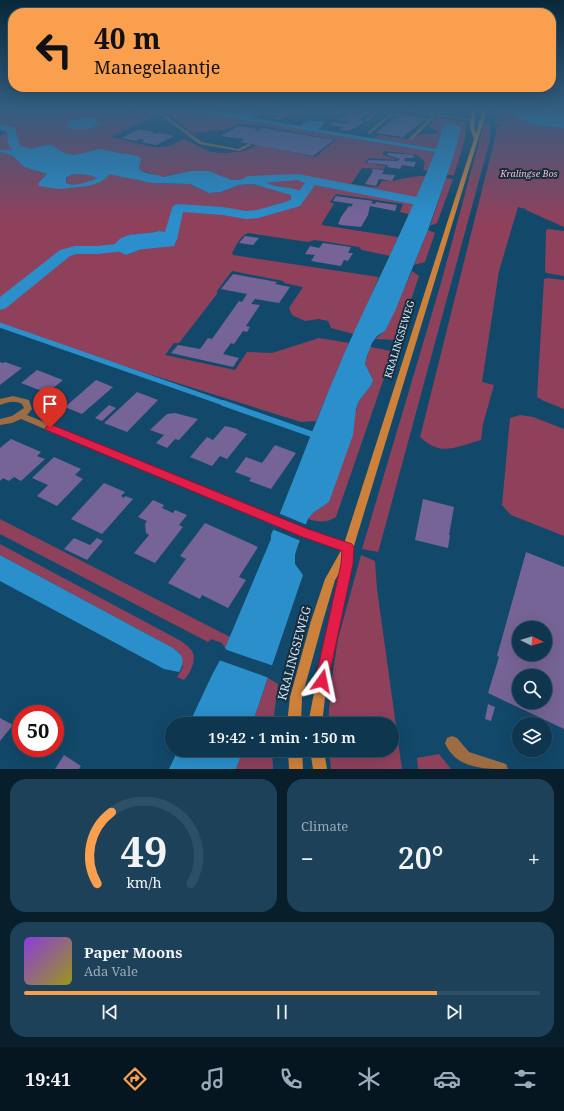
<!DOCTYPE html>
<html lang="en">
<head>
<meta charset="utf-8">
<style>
  body { margin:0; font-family:"Noto Serif",serif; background:#1c4159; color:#f1f3f6; height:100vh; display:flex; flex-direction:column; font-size:15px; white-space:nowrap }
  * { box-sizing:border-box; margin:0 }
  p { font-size:13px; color:#9babb7 }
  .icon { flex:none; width:22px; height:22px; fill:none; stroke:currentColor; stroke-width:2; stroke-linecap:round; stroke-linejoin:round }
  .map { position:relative; height:769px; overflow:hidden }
  .drawer { display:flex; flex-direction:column; gap:10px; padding:10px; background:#081e2b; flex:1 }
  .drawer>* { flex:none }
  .guide { position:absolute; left:8px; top:8px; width:548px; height:84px; border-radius:16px; box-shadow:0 4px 16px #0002,0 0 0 1px #2e5066; background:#f99f4d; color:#111; overflow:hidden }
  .needle { width:26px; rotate:95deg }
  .fabs { position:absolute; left:512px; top:621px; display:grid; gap:8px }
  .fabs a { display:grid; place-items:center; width:40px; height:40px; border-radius:50%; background:#0e364f; box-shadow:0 4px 16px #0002,0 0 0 1px #2e5066; font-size:20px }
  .speed { position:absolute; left:12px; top:705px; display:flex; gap:8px; font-size:20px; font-weight:700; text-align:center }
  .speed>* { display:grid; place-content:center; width:52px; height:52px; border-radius:50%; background:#0e364f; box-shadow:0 4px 16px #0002,0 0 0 1px #2e5066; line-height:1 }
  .speed .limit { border:6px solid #d22; background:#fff; color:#111 }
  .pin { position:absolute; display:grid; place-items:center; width:34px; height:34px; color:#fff; margin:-41px -17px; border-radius:50% 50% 50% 0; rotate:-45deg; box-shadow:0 0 4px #0007 }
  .pin .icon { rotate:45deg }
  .me { position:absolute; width:44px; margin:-22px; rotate:12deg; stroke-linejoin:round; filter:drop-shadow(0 0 3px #0008) }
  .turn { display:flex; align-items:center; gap:14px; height:84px; padding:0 20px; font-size:18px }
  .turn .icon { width:52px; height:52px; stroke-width:2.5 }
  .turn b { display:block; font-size:28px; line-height:34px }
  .big { font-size:30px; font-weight:600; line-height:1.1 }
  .drawer .tile { flex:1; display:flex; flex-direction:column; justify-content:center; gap:6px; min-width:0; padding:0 14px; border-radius:16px; background:#1c4159 }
  .drawer .dial { align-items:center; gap:0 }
  .dial svg { height:104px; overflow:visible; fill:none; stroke:#2e5066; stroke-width:7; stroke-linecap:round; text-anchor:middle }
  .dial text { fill:#f1f3f6; stroke:none }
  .song { display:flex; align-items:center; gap:12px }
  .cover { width:48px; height:48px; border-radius:6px; background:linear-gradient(135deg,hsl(270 70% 55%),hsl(60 70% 35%)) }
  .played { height:4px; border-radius:2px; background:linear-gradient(90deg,#f99f4d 80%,#2e5066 80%) }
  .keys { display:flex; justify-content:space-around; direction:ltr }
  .heat { display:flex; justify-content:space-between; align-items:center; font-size:22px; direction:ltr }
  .drawer .tiles { flex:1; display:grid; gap:10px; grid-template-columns:1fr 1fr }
  .tile:last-child { grid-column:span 2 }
  .trip { position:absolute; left:165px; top:717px; width:234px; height:40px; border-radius:20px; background:#0e364f; box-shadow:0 4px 16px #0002,0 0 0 1px #2e5066; font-weight:600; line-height:40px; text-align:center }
  .tab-bar { display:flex; height:64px; justify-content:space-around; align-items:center; background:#061620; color:#9babb7 }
  .tab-bar .icon { width:28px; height:28px }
  .tab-bar .active { color:#f99f4d }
  .tab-bar b { font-size:18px; color:#f1f3f6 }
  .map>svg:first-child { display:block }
</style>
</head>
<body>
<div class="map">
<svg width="564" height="769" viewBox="0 0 564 769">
  <rect width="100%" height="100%" fill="#124869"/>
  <g fill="#8f415c" fill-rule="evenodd">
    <path d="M0,110H124L154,115L155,116L111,137L153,147H166L184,139L210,152L225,153L244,151L257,145L315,157L336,140L262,126L238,124L227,129L192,133L170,115L145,110H184L435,152L428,171L423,170L425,162L417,155L385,151L383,153V155L395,159L394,160L369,158L365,163L386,166L384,169L362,168L351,184L374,187H378L382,181C397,182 410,175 426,176L409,214L400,212L403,204L336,194L330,202L334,204L322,223V225L398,237L390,256L362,250L359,247L315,240L308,242L248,233C240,236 236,246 232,253L233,255L379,277L354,334L331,328L328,321L319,319L305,321L292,315L289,308L303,287L284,283L283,281L232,271L217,291V294L179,343H174L165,355L235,370L247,352L272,353L319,338L349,343L316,421L301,422L0,327V152L13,156L24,167L47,174L38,183L88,186L110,174L124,172L142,181L152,183L190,184L209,193L221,192L239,185L253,184L289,193L292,196L290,200H298L293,189L267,184L266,181L271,177L232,180L209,171H190L162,177L140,170L139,167L141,159L119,152L103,150H94L74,155L65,153L56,148L46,145L23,150H0V136L7,132L0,130ZM84,118L99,120L98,125L80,129L71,120ZM158,231L170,232L177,240L142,249L126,255L134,234H147Z"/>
    <path d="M496,110H564V227L526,210V209L518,207L499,271L482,382L494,385L483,424L481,440C455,447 441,457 420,437L496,134V127H499V124L495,123L496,120L499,119V118H496Z"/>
    <path d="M438,117L466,122L465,139L454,175H447L453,158L457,126L444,124L436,149L373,138L379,135L412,140C425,128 427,138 438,132L437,130L428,126Z"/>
    <path d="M484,123L491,125L490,140L379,549L378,552L362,549L441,283Z"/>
    <path d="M75,174L89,175L97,178C91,183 73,187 66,183C66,176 69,176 75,174Z"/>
    <path d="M446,178L453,179L437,223L430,226Z"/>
    <path d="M549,229L564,231V276L546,273L545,271L546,230Z"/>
    <path d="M428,230L435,233L425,262L414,265Z"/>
    <path d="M412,271L419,276L398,338L397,340L375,339L385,331Z"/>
    <path d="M548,278L564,280V409L544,401L537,397L544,279Z"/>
    <path d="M370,347L391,351L393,352L336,517C327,523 317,522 308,519L313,513L329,502L359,401L372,384L373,380L365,364Z"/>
    <path d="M520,415L533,417L564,429V536L511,515L502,505L510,418Z"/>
    <path d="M0,519L230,637L225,648L222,643L211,639L208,642L0,534Z"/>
    <path d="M0,544L181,641C185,644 191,648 193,653C196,661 190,674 184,680L177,677L183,667L179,652L173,648L0,555Z"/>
    <path d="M361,555L375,561L377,589L402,769H331L329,750H392V724H328L331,684L338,639Z"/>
    <path d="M268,678L278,684L273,724H252Z"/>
    <path d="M243,750H272L273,769H236Z"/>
    <path d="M439,754L451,769H418L417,758Z"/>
  </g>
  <g fill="#2a8fcb" fill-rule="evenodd">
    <path d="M184,110H203L236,115L246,110L262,112L252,118L300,126L309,120L326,122L318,129L436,149L444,124H453L460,127L461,129L453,158L428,230L395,311L385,331L377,336L372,343L367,356L365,364L373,380L372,384L359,401L356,409L353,435L329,502L313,513L308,519L297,548L295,555V564L303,575L252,724H189L212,675L226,649L225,648L271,539V535C296,475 318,414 344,354C374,287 408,221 435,152Z"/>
    <path d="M515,110H564V128C547,126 529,127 516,115Z"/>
    <path d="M82,118H95L101,123C93,129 75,132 67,126L69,121Z"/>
    <path d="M46,145H51L65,153L74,155L99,149L138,156L141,159L139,167L140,170L151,175L163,177L190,171H209L232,180L273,177L266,182C277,190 296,184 304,195L289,207L282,210L280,208L291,199V195L253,184L239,185L221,192L209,193L190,184L152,183L142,181L124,172L110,174L101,182L88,186L59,189L39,186L38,183L47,174L24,167L13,156L0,152V150H23ZM75,174L89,175L97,178C90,182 73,187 66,183V178L69,176Z"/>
    <path d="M158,231L170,232L178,236L177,240L142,249L126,255L116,250L114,246C122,230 145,236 158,231Z"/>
    <path d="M0,555L173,648C182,654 186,661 179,672L164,669L0,581Z"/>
    <path d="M178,750H243L236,769H169Z"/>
  </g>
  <g fill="#124869">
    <path d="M278,513L307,525L301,541L272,529Z"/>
    <path d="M224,649L274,666L269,678L219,660Z"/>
  </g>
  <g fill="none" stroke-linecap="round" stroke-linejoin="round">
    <path stroke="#2a8fcb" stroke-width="5" d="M0,325L226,404"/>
    <path stroke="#2a8fcb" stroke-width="6" d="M223,403L317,436"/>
    <g fill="#2a8fcb" fill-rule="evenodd">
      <path d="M0,124L15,128L20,146L51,155L52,157L47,160L12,150L8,143L7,132L0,130Z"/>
      <path d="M93,164L157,175L161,176L163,178L161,180C146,184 105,173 89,169L87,167Z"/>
      <path d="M298,174L427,199L431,200L433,203L431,206L427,207L315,185L300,206L258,218L246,219L223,215L183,212L177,239L174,246L97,254H76L70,256L6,308L0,310V297L60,250L75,246H97L163,239L172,208L174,205L178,204L223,207L246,211L257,210L292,200L305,183L298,180L248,184L244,182L242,180L244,178L248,176Z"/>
    </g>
  </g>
  <g fill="#766496" fill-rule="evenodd">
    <path d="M280,110H297L296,111H297L281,120L272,119L276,116L264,114L269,112L280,114L284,111Z"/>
    <path d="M335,110H357L370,113L360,120L364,122L349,131L339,130L343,127L330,125L334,122L347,124L350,122L338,120L341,117L354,118L345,117L350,113L343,112L338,115L329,114Z"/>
    <path d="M396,116L420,119L423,121L403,137L376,133Z"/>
    <path d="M239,126L257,129L255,130L258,131L263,128L334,140L313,156L240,142L245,139L221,136Z"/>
    <path d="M139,129L154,132L152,133L157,134L159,133L174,136L156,145L141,142L145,140L140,139L136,141L121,138Z"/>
    <path d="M388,153L414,155L413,158H405L404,161L416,162L414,167L402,165L400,169L387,167L388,165L367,163L369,160L397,161L400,159L387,155Z"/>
    <path d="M373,169L384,170L382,174L395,175L392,181L379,179L376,186L365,184L373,171H371Z"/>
    <path d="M336,196L373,201L371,203L375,204L376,202L397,205L395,211L370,206L368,215L361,227L341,225L338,224L341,217L349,206L351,207L353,204L333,201Z"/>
    <path d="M245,236L259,238L253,245L239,243Z"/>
    <path d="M323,243L351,247L348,253H353L348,261L344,260L341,266L311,261L315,255L305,254L310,246L319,248Z"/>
    <path d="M233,274L277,282L275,284L290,287L279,303L255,299L251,304L260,305L246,326L250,327L247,332L243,331L234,344L231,343L223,354L239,358L233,367L171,353L178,345L200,349L208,338L212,339L239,301L242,302L247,294L221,289Z"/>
    <path d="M0,362L3,363L5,362L22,368L0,385Z"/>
    <path d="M37,370L63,380L47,393L21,383Z"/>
    <path d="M96,380L113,387L82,414L65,407Z"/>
    <path d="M137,392L158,400L127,432L104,423Z"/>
    <path d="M109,405L116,408L102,421L95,418Z"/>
    <path d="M175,413L198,419L179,440L175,439L167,448L156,443L164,435L150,430L167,414Z"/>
    <path d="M225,426L238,429V430L247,434L227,459L220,456L212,466L190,457L207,437L213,440Z"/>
    <path d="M11,439L41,452L37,456L45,459L21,481L14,477L9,481L3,478L0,481V448Z"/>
    <path d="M275,445L296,453L271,489L249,481L251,478L235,472L246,457L262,463Z"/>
    <path d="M54,457L81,469L75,475L83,479L57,506L37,496L48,485L32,478Z"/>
    <path d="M104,483L125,492L121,496L124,498L125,496L133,499L102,534L71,519Z"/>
    <path d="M423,499L454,507L449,535H450L448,548L415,540Z"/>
    <path d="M153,500L164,505L162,508L173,513L175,510L187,515L179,525L183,527L155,563L134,553L149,535L146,533L145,524L147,521L138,517Z"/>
    <path d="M205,523L258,547L239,577L246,580L228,608L202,595L200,599L168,583L186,559L180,556Z"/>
    <path d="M74,538L90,545L97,538L103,541L87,560L64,549Z"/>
    <path d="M526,552L564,567V729L488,693L499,657L497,656ZM519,628H545V654H519ZM519,676H545V702H519Z"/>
    <path d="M488,704L495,707L491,721L485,719Z"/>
    <path d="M0,718L13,725L0,741Z"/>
    <path d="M64,755L81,766L79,769H55Z"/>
  </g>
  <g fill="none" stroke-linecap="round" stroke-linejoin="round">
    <g fill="#9d6c43" fill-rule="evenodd">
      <path d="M133,110H141L164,114L202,142L238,149L248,144L252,145L239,151L199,144L162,116Z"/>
      <path d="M390,113L429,119L432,116L435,117L412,140L408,139L427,121L392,115L370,134H368V132Z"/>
    </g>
    <g fill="#9d6c43" fill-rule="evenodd">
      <path d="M299,110H303L295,116H293V114Z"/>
      <path d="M376,110H380L368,121H366V119Z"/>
      <path d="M400,110H410L474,120L472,121Z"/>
      <path d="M13,396L29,400L32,409L27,415L307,530L352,545L353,548L352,551L348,552L300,536L21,419L12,423L0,425V419L12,416L24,408L22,404C14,400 8,402 0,405V399Z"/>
      <path d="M452,736L457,738L469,752L506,764L508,769C484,769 456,769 445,743L447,738Z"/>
    </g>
    <g fill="#ce813a" fill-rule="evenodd">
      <path d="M472,110H476L474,128L476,133L483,110H487L353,549L352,564L325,698L322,724H308L313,698L340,572L335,580L323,621L302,697L301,724H287L290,697L311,621L325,579L343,547L474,139L470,128Z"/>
      <path d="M288,750H302L303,769H289Z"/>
      <path d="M310,750H324L327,769H313Z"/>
    </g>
  </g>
  <linearGradient id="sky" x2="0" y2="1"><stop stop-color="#0a283a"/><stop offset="0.5" stop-color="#335e81"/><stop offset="1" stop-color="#335e81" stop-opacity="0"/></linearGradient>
  <rect width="564" height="218" fill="url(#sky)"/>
  <path fill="#e11d48" stroke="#92132f" d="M50,424L308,529L352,544L354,548L353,564L327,686L322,688L317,686L315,681L341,564L342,551L300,536L46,430L45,428Z"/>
  <g text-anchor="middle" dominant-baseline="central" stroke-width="4" stroke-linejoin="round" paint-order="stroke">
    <g font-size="9" font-style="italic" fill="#f3becd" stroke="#172d3c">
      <text x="529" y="173">Kralingse Bos</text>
    </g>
    <g font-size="10" fill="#cfe9fd" stroke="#172d3c">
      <text transform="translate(399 339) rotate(-73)">KRALINGSEWEG</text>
    </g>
    <g font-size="12" fill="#cfe9fd" stroke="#172d3c">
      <text transform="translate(294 653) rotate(-75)">KRALINGSEWEG</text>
    </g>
  </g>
</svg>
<div class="fabs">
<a><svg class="needle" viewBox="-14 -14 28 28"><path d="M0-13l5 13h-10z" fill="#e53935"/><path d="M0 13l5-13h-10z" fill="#9babb7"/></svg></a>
<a><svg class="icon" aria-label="search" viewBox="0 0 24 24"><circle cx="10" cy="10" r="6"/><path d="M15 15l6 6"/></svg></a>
<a><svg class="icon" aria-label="layers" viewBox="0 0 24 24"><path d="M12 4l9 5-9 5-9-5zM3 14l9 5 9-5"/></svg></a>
</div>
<div class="speed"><div class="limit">50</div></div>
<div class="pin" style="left:50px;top:428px;background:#d93025"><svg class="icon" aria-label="arrive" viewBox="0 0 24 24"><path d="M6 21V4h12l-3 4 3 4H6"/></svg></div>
<svg class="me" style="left:322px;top:681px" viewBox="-20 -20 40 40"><path d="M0-17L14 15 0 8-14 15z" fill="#e11d48" stroke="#fff" stroke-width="4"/></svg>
<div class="trip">19:42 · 1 min · 150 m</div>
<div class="guide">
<div class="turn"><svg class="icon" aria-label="left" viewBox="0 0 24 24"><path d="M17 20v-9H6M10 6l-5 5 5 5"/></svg><div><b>40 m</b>Manegelaantje</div></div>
</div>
</div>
<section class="drawer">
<div class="tiles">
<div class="tile dial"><svg viewBox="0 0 100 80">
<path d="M14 69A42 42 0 1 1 86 69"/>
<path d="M14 69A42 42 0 0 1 25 14" stroke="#f99f4d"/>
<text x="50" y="56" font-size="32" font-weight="700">49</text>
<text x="50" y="72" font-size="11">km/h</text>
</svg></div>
<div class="tile"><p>Climate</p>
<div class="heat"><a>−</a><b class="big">20°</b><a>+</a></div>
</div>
<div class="tile">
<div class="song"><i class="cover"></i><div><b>Paper Moons</b><p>Ada Vale</p></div></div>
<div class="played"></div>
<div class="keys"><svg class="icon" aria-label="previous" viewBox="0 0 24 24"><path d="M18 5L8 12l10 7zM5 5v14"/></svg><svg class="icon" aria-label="pause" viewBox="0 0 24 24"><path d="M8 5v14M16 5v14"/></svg><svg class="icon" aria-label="next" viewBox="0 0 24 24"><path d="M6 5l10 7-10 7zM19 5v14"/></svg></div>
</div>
</div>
</section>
<nav class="tab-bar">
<b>19:41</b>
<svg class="icon active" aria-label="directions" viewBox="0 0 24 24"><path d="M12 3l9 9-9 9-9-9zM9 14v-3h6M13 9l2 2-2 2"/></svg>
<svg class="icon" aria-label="music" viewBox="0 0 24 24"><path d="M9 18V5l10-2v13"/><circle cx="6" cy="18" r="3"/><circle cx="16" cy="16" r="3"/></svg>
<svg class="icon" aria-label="phone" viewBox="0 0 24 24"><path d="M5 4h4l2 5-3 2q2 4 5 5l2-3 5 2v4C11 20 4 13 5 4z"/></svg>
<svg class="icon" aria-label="climate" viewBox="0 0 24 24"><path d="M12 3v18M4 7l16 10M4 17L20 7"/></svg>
<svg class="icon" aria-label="car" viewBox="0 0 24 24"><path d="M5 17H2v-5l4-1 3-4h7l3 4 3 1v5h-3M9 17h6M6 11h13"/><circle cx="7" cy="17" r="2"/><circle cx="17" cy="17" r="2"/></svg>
<svg class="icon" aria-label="filters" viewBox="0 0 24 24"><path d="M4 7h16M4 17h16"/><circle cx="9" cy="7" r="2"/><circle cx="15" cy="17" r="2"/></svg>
</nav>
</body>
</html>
